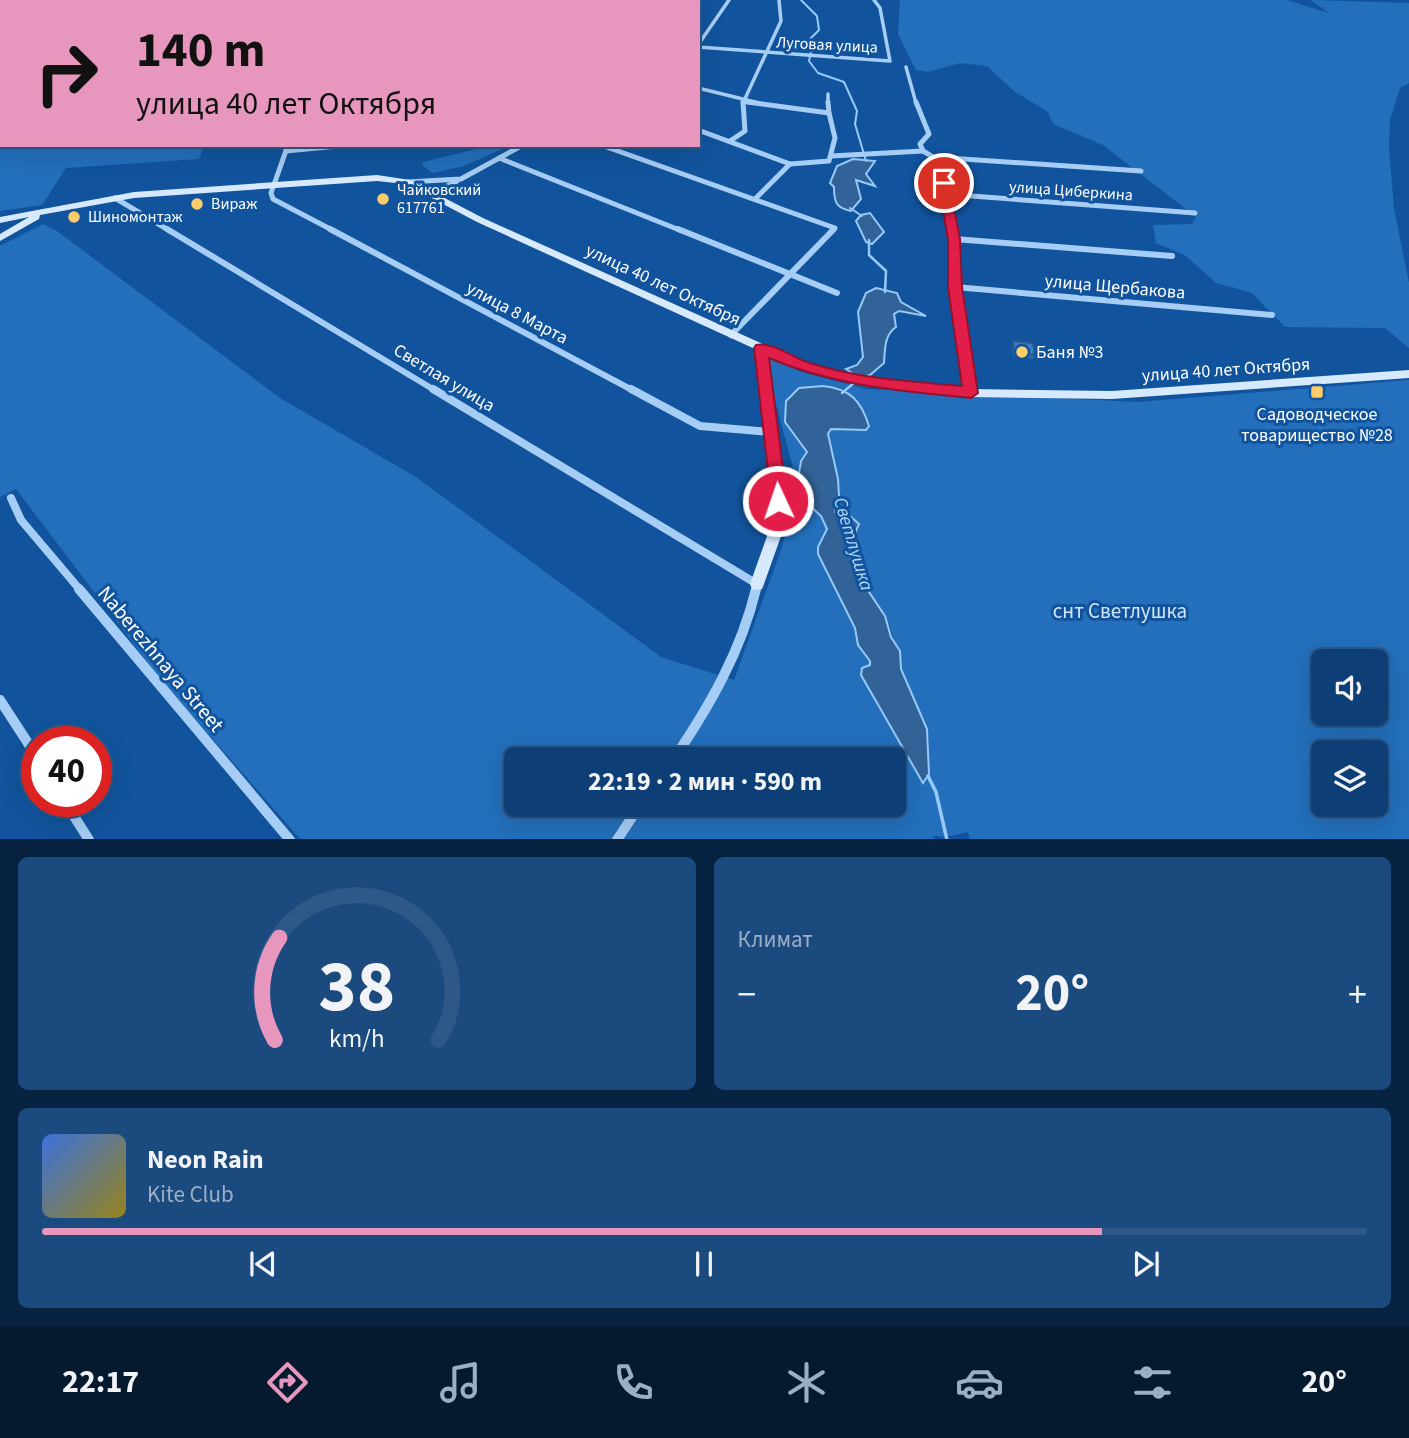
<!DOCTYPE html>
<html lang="ru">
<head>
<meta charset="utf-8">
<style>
  body { margin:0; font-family:"Source Sans 3",sans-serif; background:#1b4a7e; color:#f1f3f6; height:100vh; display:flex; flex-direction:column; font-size:26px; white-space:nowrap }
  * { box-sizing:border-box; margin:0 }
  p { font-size:23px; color:#9aafc5 }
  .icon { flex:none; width:38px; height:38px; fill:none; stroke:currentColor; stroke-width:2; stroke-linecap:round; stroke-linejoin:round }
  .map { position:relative; height:839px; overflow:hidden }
  .side { display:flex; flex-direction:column; gap:18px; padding:18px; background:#072341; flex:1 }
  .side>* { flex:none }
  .banner { position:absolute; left:0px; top:0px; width:700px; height:147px; box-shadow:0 7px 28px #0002,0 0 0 2px #2d5888; background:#e797bd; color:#111; overflow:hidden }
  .controls { position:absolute; left:1311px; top:649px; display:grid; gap:14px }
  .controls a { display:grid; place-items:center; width:77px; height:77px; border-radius:10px; background:#0d3f76; box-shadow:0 7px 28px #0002,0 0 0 2px #2d5888; font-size:35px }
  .speed { position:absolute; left:21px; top:726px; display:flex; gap:14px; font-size:35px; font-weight:700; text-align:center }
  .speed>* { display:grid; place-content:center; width:91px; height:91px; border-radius:50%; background:#0d3f76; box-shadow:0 7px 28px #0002,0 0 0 2px #2d5888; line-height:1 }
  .speed .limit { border:10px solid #d22; background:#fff; color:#111 }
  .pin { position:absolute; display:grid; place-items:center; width:60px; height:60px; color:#fff; margin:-30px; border:4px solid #fff; border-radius:50%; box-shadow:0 2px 7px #0007 }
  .me { position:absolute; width:77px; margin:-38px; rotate:357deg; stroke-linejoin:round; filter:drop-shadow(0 0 5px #0008) }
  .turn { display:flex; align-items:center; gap:24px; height:147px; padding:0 21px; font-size:32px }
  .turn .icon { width:91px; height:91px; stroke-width:2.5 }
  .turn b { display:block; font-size:49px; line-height:60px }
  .big { font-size:52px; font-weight:700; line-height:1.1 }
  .side .card { flex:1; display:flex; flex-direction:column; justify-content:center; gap:10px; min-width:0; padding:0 24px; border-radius:10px; background:#1b4a7e }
  .side .dial { align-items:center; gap:0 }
  .dial svg { height:182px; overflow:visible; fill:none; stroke:#2d5888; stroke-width:7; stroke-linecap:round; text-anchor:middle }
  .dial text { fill:#f1f3f6; stroke:none }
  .song { display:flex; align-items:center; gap:21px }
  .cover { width:84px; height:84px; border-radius:10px; background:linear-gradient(135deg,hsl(220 70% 55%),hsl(50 70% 35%)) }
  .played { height:7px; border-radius:4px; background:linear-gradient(90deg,#e797bd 80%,#2d5888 80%) }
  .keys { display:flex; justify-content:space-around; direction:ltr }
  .heat { display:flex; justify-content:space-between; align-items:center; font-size:38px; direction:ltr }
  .side .tiles { flex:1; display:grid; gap:18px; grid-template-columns:1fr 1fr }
  .card:last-child { grid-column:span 2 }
  .trip { position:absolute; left:504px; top:747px; width:402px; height:70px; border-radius:10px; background:#0d3f76; box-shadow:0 7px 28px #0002,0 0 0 2px #2d5888; font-weight:700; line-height:70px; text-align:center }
  .tab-bar { display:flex; height:112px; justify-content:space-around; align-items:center; background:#05192f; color:#9aafc5 }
  .tab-bar .icon { width:49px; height:49px }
  .tab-bar .active { color:#e797bd }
  .tab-bar b { font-size:32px; color:#f1f3f6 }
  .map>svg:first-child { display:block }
</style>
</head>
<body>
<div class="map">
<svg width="1409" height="840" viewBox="0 0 1409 840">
  <rect width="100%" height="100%" fill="#11549d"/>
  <g fill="#236fbb" fill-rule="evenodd">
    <path d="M900,0H1286L1329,13L1311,0L1409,3V83L1400,88L1390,120L1389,148L1394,209L1409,283V348L1385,328L1285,327L1252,293L1216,283L1186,256L1156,243L1153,225L1192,224L1196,217L1103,145L1053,124L1048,112L1015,92L987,66L960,63L928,72L916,70L898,34Z"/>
    <path d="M0,49L2,145H204L199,159L66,168L42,205L0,211Z"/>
    <path d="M493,145H511L464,166L433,173L423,166V162Z"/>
    <path d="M43,224L57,231L280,398L416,477L661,657L734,680L781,550L796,494L792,464L768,374L767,356L801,372L866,389L1138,402L1409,380V839L970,840L968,832L946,837L934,836L933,840L300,839L158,676L16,489L0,497V246ZM823,386C848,389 862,403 869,426L866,430L831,429L828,435L838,479L839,496L835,512L853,535C836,561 876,598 887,620C894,636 898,654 902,670C908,694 926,715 929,740C930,754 925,769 923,783L878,707L870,661L858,645L855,628L818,554L820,541L827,529C816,498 787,488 808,452L788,425L786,401L799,388ZM1323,662H1376V714H1323ZM1323,752H1376V805H1323ZM516,760H894V805H516Z"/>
  </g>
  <g fill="#326398" stroke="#97c9f8" stroke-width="2">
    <path d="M853,159L875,161L866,174L875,186L856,180L861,199L851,211C836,208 834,202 834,187L830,183L837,166Z"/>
    <path d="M870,213L884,232L872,244L866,242L856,221L861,215Z"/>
    <path d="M876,288L897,293L901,302L926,316L899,311L894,314L896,327C884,335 885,350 884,363L870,375L859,378L846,369L857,365L863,357L858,312L866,293Z"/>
    <path d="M823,386C851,389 861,401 869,426L866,430L831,429L828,434L838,479L839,496L835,512L851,517L859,524L848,548L853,568L885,616L891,637L900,651L901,669L927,729L929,774L923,783L861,675L862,668L870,665V661L858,645L855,628L818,554V547L827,529L821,516L808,504L798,480L801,461L807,452L785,422L786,401L799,388Z"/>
  </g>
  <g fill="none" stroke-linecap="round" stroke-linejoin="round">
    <g stroke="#97c9f8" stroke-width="2">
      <path d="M801,0L817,16L819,30L810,39L813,43L809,61L818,73L844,82L857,111L855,124L866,161"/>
      <path d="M850,208L862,216"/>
    </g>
    <g stroke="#97c9f8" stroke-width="2.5">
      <path d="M869,240V255L886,271L885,292"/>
      <path d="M842,393L855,382"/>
    </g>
    <path stroke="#97c9f8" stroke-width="3.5" d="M928,776L936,792L947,840"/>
    <g stroke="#a6cdf5" stroke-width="3.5">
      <path d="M590,0L592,2"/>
      <path d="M667,2L673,0"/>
      <path d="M698,45L729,0"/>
      <path d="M698,47L890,61L880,8L874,0"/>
      <path d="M906,67L916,103"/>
      <path d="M698,88L759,103"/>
      <path d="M828,94V103"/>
      <path d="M743,103L781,21L779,0"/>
    </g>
    <g stroke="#a6cdf5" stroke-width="5">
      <path d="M747,102L829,113L828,102"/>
      <path d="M916,102L929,134L920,144L923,151L933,157L924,181L944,183L953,231"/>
      <path d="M698,130L790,164L755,199"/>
      <path d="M730,141L745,131L743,102"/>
      <path d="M288,145L271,193L273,199L334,231"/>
      <path d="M601,145L835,228L832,231"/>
      <path d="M286,151L348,145"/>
      <path d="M831,156L923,151"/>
      <path d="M933,157L1141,171"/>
      <path d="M499,158L682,231"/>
      <path d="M790,164L829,161L835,138L829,113"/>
      <path d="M407,182L461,179L523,145"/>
      <path d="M945,194L1195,213"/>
      <path d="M430,195L457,181"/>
      <path d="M115,198L170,231"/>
    </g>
    <g stroke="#a6cdf5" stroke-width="6">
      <path d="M167,229L436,391"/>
      <path d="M330,229L634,391"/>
      <path d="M678,229L837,293"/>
      <path d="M952,229L955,287L971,391"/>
      <path d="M954,239L1172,256"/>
      <path d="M955,287L1272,315"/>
      <path d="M731,335L834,229"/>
    </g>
    <g stroke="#a6cdf5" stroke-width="8">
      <path d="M433,389L757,584L755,591"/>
      <path d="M631,389L700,426L771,432"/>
      <path d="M970,389L971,393"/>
      <path d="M11,498L21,520L81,591"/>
    </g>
    <g stroke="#a6cdf5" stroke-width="10">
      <path d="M79,589L290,840"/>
      <path d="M0,700L37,757"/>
      <path d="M673,760C709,707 741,652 756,589"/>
      <path d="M65,802L89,840"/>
      <path d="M617,840L640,805"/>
    </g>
    <path fill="#d6e9fd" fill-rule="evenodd" d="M377,175L410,180L483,218L805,363L864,378L971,389L1112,391L1409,370V378L1112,399L971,397L864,386L798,369L767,355L770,388L782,460L786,522L764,584L762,589L757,590L752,589L750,584L772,522L770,460L758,388L755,349L477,222L405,184L377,181L134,198L40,215L39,219L0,241V234L29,217L0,223V217L134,192Z"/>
  </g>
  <path fill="#316ca9" d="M1013,341L1035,355L1033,359L1013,356L1012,345Z"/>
  <g fill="#397ec4" stroke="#285889" stroke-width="2">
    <path d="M147,0H215L217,2H148Z"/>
    <path d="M1013,341L1033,343L1035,355L1014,352Z"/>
  </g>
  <path fill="#e11d48" stroke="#92132f" stroke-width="2" d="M944,180L949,183L960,239L962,287L978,393L971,398C901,391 834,386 769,358L787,501L784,506H772L754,348L756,345C771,341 792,357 807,362C857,379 910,381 962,386L948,287V239L938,183Z"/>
  <g fill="#ffcd69" stroke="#11549d" stroke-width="2.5">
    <circle cx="383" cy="199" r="7"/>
    <circle cx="197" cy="204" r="7"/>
    <circle cx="74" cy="217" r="7"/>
    <circle cx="1022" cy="352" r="7"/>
    <rect x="1310" y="385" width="14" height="14" rx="3.5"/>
  </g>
  <g text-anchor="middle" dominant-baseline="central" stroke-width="6" stroke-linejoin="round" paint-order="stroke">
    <g font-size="16" fill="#fff" stroke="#11549d">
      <text transform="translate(827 45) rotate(3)">Луговая улица</text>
      <text transform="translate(1071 191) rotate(4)">улица Циберкина</text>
    </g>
    <g font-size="16" fill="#fff" stroke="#11549d" text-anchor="start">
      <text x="397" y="190">Чайковский<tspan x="397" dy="18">617761</tspan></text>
      <text x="211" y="204">Вираж</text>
      <text x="88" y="217">Шиномонтаж</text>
    </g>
    <g font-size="18" fill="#fff" stroke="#11549d">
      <text transform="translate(663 285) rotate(25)">улица 40 лет Октября</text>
      <text transform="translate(1115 287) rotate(5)">улица Щербакова</text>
      <text transform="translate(517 313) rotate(28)">улица 8 Марта</text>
      <text transform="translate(1226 370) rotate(-4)">улица 40 лет Октября</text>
      <text transform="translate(444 378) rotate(31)">Светлая улица</text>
    </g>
    <g font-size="18" fill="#fff" stroke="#11549d" text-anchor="start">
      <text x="1036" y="352">Баня №3</text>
      <text x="1317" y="414" text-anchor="middle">Садоводческое<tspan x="1317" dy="21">товарищество №28</tspan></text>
    </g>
    <g font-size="19" font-style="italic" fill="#b2d7fb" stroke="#11549d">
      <text transform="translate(853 544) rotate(73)">Светлушка</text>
    </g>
    <g font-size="21" fill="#cee6fe" stroke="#11549d">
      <text x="1120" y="611">снт Светлушка</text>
    </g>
    <g font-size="21" fill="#fff" stroke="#11549d">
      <text transform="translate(161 659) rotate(50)">Naberezhnaya Street</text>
    </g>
  </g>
</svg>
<div class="controls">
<a><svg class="icon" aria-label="sound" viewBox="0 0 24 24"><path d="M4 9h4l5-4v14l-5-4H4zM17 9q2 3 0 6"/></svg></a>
<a><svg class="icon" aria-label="layers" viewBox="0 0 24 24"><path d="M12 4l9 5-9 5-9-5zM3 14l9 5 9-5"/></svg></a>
</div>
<div class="speed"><div class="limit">40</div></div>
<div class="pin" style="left:944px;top:183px;background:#d93025"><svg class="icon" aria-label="arrive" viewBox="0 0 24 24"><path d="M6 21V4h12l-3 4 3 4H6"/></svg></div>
<svg class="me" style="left:778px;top:501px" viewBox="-20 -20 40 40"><circle r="17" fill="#e11d48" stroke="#fff" stroke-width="3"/><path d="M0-11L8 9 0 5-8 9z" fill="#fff"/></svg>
<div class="trip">22:19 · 2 мин · 590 m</div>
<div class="banner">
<div class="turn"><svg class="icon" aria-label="right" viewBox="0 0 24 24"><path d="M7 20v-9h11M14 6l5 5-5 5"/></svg><div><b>140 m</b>улица 40 лет Октября</div></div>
</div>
</div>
<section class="side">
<div class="tiles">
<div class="card dial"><svg viewBox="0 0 100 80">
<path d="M14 69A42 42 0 1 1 86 69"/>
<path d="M14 69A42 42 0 0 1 16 24" stroke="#e797bd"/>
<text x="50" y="56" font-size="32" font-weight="700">38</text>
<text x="50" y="72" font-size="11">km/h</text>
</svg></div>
<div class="card"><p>Климат</p>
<div class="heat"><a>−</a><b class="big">20°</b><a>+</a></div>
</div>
<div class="card">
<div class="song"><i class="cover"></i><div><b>Neon Rain</b><p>Kite Club</p></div></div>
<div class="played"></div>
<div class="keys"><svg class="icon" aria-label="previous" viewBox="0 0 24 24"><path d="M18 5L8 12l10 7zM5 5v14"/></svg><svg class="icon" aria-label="pause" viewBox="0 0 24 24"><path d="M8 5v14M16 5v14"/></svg><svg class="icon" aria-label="next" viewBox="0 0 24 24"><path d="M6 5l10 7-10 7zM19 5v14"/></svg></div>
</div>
</div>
</section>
<nav class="tab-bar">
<b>22:17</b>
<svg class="icon active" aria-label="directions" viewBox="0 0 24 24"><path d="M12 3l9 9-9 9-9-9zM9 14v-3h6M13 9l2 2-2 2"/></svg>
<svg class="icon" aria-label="music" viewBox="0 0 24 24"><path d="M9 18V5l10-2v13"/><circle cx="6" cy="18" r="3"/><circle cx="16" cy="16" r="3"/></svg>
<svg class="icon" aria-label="phone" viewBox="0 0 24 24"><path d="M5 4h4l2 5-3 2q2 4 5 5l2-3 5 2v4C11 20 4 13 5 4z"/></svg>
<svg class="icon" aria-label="climate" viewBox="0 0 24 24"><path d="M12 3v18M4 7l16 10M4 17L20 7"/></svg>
<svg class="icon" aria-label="car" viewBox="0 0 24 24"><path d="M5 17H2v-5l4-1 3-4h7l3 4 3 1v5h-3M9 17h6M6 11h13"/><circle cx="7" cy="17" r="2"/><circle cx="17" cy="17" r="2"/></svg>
<svg class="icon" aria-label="filters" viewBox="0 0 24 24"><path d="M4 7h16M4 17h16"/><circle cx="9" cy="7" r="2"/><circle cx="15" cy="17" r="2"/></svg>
<b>20°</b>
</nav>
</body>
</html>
